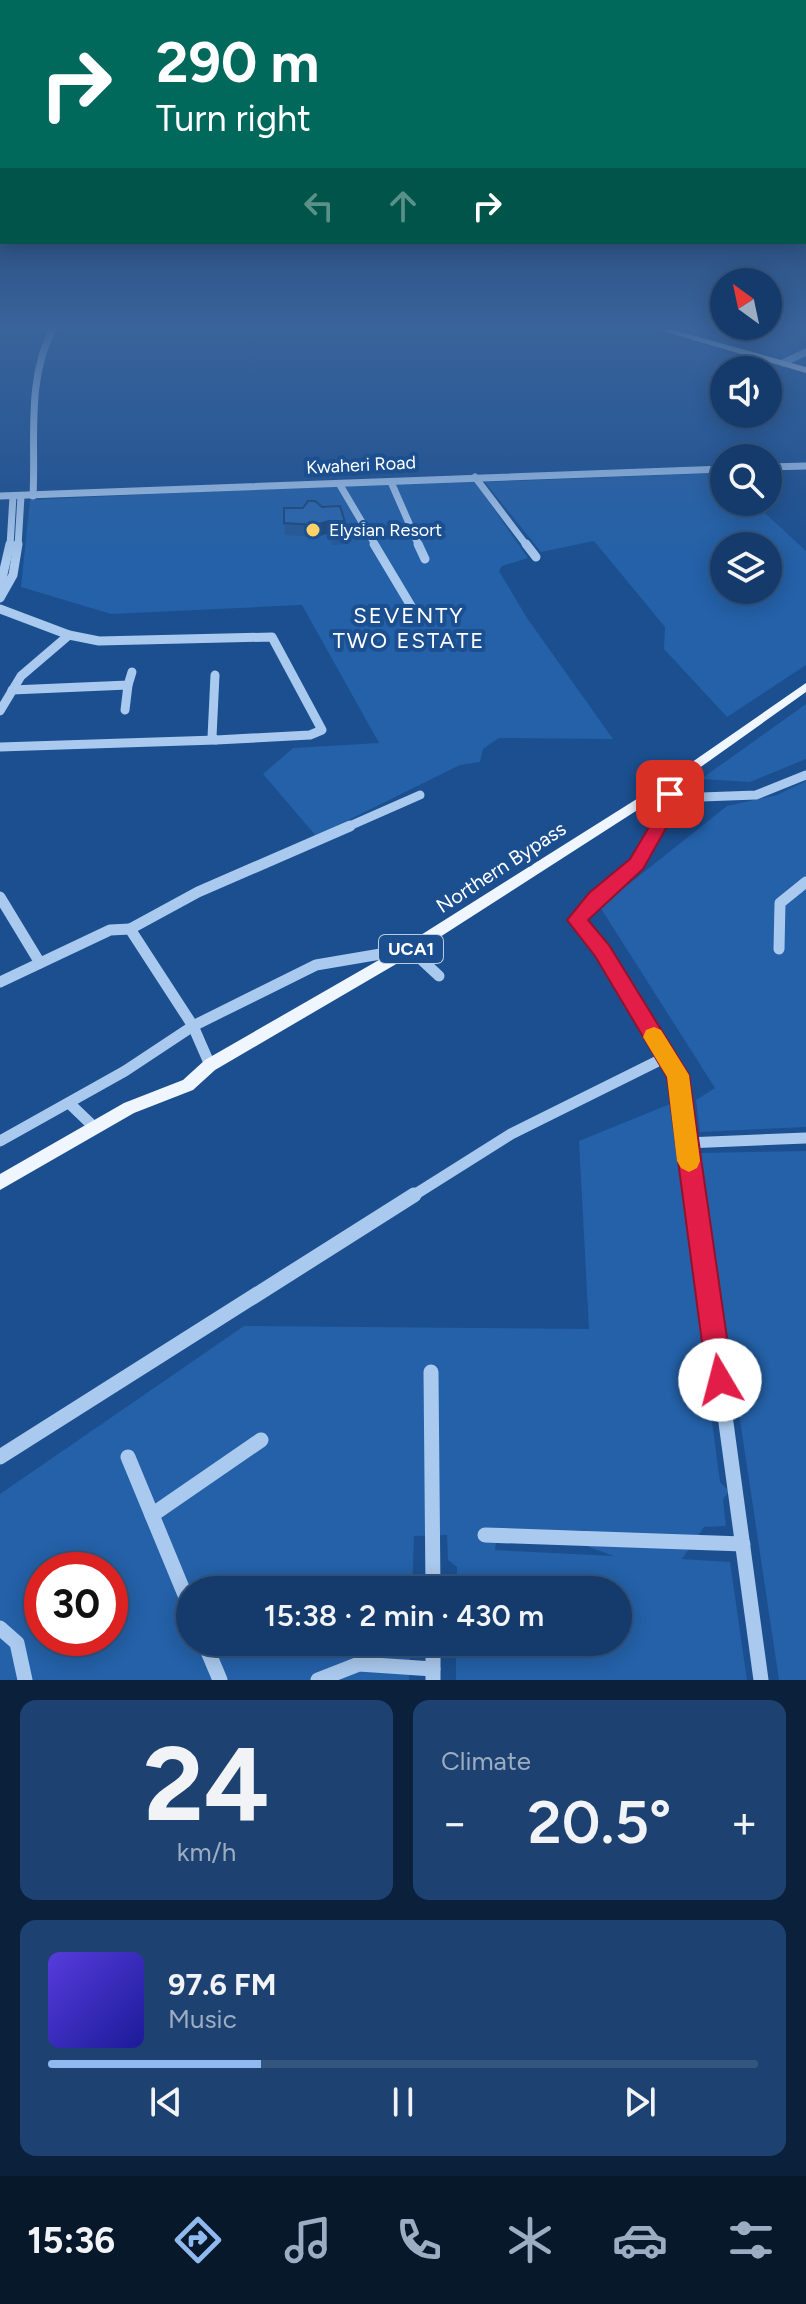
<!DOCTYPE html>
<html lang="en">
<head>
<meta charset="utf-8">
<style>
  body { margin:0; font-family:Figtree,sans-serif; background:#1d4271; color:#f1f3f6; height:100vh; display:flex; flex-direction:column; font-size:30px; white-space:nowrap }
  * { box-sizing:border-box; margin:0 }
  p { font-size:26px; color:#9dadc1 }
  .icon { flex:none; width:44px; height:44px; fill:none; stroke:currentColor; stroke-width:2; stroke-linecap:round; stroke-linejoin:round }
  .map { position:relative; height:1680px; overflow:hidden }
  .sheet { display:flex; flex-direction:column; gap:20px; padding:20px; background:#0b203b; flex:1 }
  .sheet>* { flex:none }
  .banner { position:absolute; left:0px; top:0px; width:806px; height:244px; box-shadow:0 4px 20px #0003,0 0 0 2px #33557e; background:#00695c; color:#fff; overflow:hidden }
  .needle { width:52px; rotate:327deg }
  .buttons { position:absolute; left:710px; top:268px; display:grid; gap:16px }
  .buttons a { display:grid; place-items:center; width:72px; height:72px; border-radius:50%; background:#143b6b; box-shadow:0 4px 20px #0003,0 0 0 2px #33557e; font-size:40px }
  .speed { position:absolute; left:24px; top:1552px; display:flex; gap:16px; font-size:40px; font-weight:700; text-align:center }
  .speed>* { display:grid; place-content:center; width:104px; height:104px; border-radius:50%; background:#143b6b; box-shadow:0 4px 20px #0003,0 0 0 2px #33557e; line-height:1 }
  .speed .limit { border:12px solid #d22; background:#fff; color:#111 }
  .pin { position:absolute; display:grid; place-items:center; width:68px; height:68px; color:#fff; margin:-34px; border-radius:16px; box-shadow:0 4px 12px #0006 }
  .me { position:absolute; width:88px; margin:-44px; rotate:352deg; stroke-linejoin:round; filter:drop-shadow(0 0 6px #0008) }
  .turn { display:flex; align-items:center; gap:28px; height:168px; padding:0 24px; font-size:36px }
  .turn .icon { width:104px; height:104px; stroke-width:2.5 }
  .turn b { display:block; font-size:56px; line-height:68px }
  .lanes { display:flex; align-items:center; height:76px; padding:0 24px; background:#0003; justify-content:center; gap:40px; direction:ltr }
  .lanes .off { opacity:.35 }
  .big { font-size:60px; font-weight:600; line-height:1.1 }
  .sheet .tile { flex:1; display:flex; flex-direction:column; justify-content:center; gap:12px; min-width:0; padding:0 28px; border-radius:16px; background:#1d4271 }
  .sheet .dial { align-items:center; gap:0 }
  .dial b { font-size:104px; line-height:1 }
  .song { display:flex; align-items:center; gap:24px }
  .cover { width:96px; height:96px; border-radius:12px; background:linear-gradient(135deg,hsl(250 70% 55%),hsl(240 70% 35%)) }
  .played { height:8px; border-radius:4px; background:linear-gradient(90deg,#90b9f0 30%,#33557e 30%) }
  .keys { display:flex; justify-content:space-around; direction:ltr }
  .heat { display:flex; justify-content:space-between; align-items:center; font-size:44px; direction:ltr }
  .sheet .tiles { flex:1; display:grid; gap:20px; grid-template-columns:1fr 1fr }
  .tile:last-child { grid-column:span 2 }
  .trip { position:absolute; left:176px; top:1576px; width:456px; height:80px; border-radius:40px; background:#143b6b; box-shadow:0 4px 20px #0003,0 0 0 2px #33557e; font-weight:600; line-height:80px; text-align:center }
  .dock { display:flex; height:128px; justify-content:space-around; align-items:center; background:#08182b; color:#9dadc1 }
  .dock .icon { width:56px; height:56px }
  .dock .active { color:#90b9f0 }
  .dock b { font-size:36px; color:#f1f3f6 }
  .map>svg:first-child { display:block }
</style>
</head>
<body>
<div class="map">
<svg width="806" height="1680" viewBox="0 0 806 1680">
  <rect width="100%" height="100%" fill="#1b4f8f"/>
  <g fill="#2461a8" fill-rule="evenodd">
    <path d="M723,473L724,502H753L806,551V665L727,717L664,649L665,627L594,541L541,552L485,482ZM724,546H768V590H724Z"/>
    <path d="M473,479L528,558L502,566L499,571L527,618L613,739L499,738L483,749L480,762L460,765L316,836L263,774L293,748L379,743L302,605L111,614L21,587L30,500Z"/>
    <path d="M806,704V759L750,782L701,779Z"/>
    <path d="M806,781V1127L700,1132L696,1100L715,1088L600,907L727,806L777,795Z"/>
    <path d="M670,1104L720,1482L729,1491L723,1500L726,1526L704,1527L682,1559L730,1562L747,1680H456V1642H618V1590H457V1567L448,1560L447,1535L414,1536L412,1590H190V1642H411L409,1680H0V1494L244,1326L589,1329L579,1141ZM585,1530L589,1547L614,1556L495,1550L497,1533ZM42,1570H110V1638H42Z"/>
    <path d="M806,1151V1680H779L700,1153Z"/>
  </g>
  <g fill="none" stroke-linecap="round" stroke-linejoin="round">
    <g stroke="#a9c9ee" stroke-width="7">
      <path d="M783,363L806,352"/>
      <path d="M768,467L806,466"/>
      <path d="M475,477L527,546"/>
      <path d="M391,482L419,546"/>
      <path d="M340,485L376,546"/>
      <path d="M0,496L724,469"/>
      <path d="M33,496C36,441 26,379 53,329"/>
      <path d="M10,546L13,496"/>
      <path d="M18,546L21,496"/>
    </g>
    <g stroke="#a9c9ee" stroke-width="9">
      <path d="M374,544L414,611"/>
      <path d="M418,544L425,559"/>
      <path d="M526,544L536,557"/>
      <path d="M0,587L10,544"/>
      <path d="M0,598L13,575L18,544"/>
      <path d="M0,609L69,635L99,641L272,637L322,730L310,735L216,740L212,737L215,675"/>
      <path d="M12,690L128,685L132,672"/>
      <path d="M125,710L128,685"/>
      <path d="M0,711L21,676L69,635"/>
      <path d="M0,747L216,740"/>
      <path d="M671,795L674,798L756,795L806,775"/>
      <path d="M345,828L420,795"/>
      <path d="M657,828L674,798"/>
    </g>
    <g stroke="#a9c9ee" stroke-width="11">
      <path d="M658,826L637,864L576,920L613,968L679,1080L695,1197"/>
      <path d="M0,897L40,963"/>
      <path d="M130,929L198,892L350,826"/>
      <path d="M779,949L780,903L806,882"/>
      <path d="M0,982L110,930L130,929L193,1026L210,1065"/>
      <path d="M69,1103L94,1127"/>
      <path d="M0,1141L125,1071L193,1026L316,965L410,949L439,976"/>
      <path d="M686,1143L806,1138"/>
      <path d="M411,1197L511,1134L666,1057"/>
    </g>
    <g stroke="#a9c9ee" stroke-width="15">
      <path d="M695,1195L761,1680"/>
      <path d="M431,1372L433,1590"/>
      <path d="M0,1457L414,1195"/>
      <path d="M128,1457L190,1607"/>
      <path d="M152,1515L261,1440"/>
      <path d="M485,1535L743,1544"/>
      <path d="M0,1628L17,1643L25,1680"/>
      <path d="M204,1642L220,1680"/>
      <path d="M433,1642V1680"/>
      <path d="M318,1680L359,1664L433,1669"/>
    </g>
    <path fill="#f0f6ff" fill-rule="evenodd" d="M806,683V692L667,791L415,953L215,1070L193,1090L134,1113L0,1190V1174L124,1103L183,1080L205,1060L405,945L659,785Z"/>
    <path fill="#fff" fill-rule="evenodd" d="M656,329H670L806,367V373Z"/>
  </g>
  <g fill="#245895">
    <path d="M705,329H721L720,332Z"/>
    <path d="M284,508L348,532V544L332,545L330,533L316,537L285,535Z"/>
  </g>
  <path fill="#1d4779" d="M329,521L330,533L316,537L315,525Z"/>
  <path fill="#2a66ad" stroke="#1d4779" stroke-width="2" d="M308,501H315L322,507L340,506L348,532L331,533L329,521L315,525L284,523V508H303Z"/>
  <linearGradient id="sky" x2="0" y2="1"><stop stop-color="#0f2b4f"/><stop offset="0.58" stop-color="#39639b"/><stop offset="1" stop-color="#39639b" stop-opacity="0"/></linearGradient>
  <rect width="806" height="564" fill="url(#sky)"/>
  <path fill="#e11d48" stroke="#92132f" stroke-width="2" d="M670,788L683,798L643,869L588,920L609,945L689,1075L733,1380L730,1390L720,1394L711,1390L707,1380L667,1077L595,956L567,920L589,893L630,859L665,800L661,794Z"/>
  <path fill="#f59e0b" d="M654,1027L661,1030L689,1075L700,1161L697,1168L689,1172L681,1168L677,1161L667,1077L643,1037L646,1030Z"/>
  <circle fill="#ffd166" stroke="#1b4f8f" stroke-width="3" cx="313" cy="530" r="8"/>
  <g text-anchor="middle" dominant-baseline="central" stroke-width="8" stroke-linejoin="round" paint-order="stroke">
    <g font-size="18" fill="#fff" stroke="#1b4f8f">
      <text transform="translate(361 465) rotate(-3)">Kwaheri Road</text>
    </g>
    <g font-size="18" fill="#fff" stroke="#1b4f8f" text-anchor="start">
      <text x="329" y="530">Elysian Resort</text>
    </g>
    <rect fill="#1b4f8f" stroke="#bbcadd" stroke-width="2" x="379" y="935" width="64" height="28" rx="6"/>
    <g font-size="18" font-weight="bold" fill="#fff">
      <text x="411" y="949">UCA1</text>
    </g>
    <g font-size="20" fill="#fff" stroke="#1b4f8f">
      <text transform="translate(501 867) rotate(-33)">Northern Bypass</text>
    </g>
    <g font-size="22" letter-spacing="2" fill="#fff" stroke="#1b4f8f">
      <text x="409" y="615">SEVENTY<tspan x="409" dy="25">TWO ESTATE</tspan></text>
    </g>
  </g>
</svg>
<div class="buttons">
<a><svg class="needle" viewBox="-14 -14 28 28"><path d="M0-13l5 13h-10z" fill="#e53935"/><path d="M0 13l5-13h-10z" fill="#9dadc1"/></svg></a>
<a><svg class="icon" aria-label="sound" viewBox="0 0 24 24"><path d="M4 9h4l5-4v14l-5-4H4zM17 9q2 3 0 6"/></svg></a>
<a><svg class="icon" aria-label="search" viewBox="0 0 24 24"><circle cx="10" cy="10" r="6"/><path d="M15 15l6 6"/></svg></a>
<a><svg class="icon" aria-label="layers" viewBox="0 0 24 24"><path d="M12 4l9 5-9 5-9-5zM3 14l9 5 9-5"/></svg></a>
</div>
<div class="speed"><div class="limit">30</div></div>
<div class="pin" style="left:670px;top:794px;background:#d93025"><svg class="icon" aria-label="arrive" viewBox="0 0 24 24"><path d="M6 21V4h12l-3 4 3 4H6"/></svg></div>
<svg class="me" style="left:720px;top:1380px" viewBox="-20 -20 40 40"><circle r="19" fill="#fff"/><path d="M0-13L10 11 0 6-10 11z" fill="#e11d48"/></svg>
<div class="trip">15:38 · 2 min · 430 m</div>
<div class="banner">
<div class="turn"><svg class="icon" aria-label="right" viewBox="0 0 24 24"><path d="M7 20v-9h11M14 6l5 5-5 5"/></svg><div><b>290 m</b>Turn right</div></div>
<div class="lanes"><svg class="icon off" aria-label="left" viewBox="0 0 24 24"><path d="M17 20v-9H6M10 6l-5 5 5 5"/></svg><svg class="icon off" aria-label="ahead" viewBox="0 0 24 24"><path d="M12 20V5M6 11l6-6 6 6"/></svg><svg class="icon" aria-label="right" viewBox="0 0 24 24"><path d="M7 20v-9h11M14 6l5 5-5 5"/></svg></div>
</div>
</div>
<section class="sheet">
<div class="tiles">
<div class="tile dial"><b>24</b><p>km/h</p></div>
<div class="tile"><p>Climate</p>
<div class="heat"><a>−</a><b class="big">20.5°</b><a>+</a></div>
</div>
<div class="tile">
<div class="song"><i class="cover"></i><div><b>97.6 FM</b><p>Music</p></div></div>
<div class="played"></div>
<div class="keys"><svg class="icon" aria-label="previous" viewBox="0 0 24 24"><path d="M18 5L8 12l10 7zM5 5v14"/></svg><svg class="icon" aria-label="pause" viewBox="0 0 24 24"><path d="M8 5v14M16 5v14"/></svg><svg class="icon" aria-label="next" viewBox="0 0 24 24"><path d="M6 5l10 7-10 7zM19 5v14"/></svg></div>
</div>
</div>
</section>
<nav class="dock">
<b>15:36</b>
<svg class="icon active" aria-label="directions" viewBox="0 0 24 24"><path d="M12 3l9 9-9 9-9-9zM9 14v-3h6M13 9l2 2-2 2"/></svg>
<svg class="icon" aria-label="music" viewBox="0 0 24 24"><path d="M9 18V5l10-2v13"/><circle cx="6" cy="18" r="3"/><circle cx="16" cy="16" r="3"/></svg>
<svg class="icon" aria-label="phone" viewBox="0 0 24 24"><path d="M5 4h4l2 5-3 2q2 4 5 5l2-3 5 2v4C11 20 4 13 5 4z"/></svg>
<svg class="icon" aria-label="climate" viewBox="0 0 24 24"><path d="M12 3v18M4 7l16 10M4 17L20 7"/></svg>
<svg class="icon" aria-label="car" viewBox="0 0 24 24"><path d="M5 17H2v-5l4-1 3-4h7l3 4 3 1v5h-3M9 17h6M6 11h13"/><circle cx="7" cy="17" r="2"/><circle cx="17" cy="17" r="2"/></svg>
<svg class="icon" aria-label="filters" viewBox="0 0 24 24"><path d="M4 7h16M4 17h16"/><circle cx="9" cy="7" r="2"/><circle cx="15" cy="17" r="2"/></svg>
</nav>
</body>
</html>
